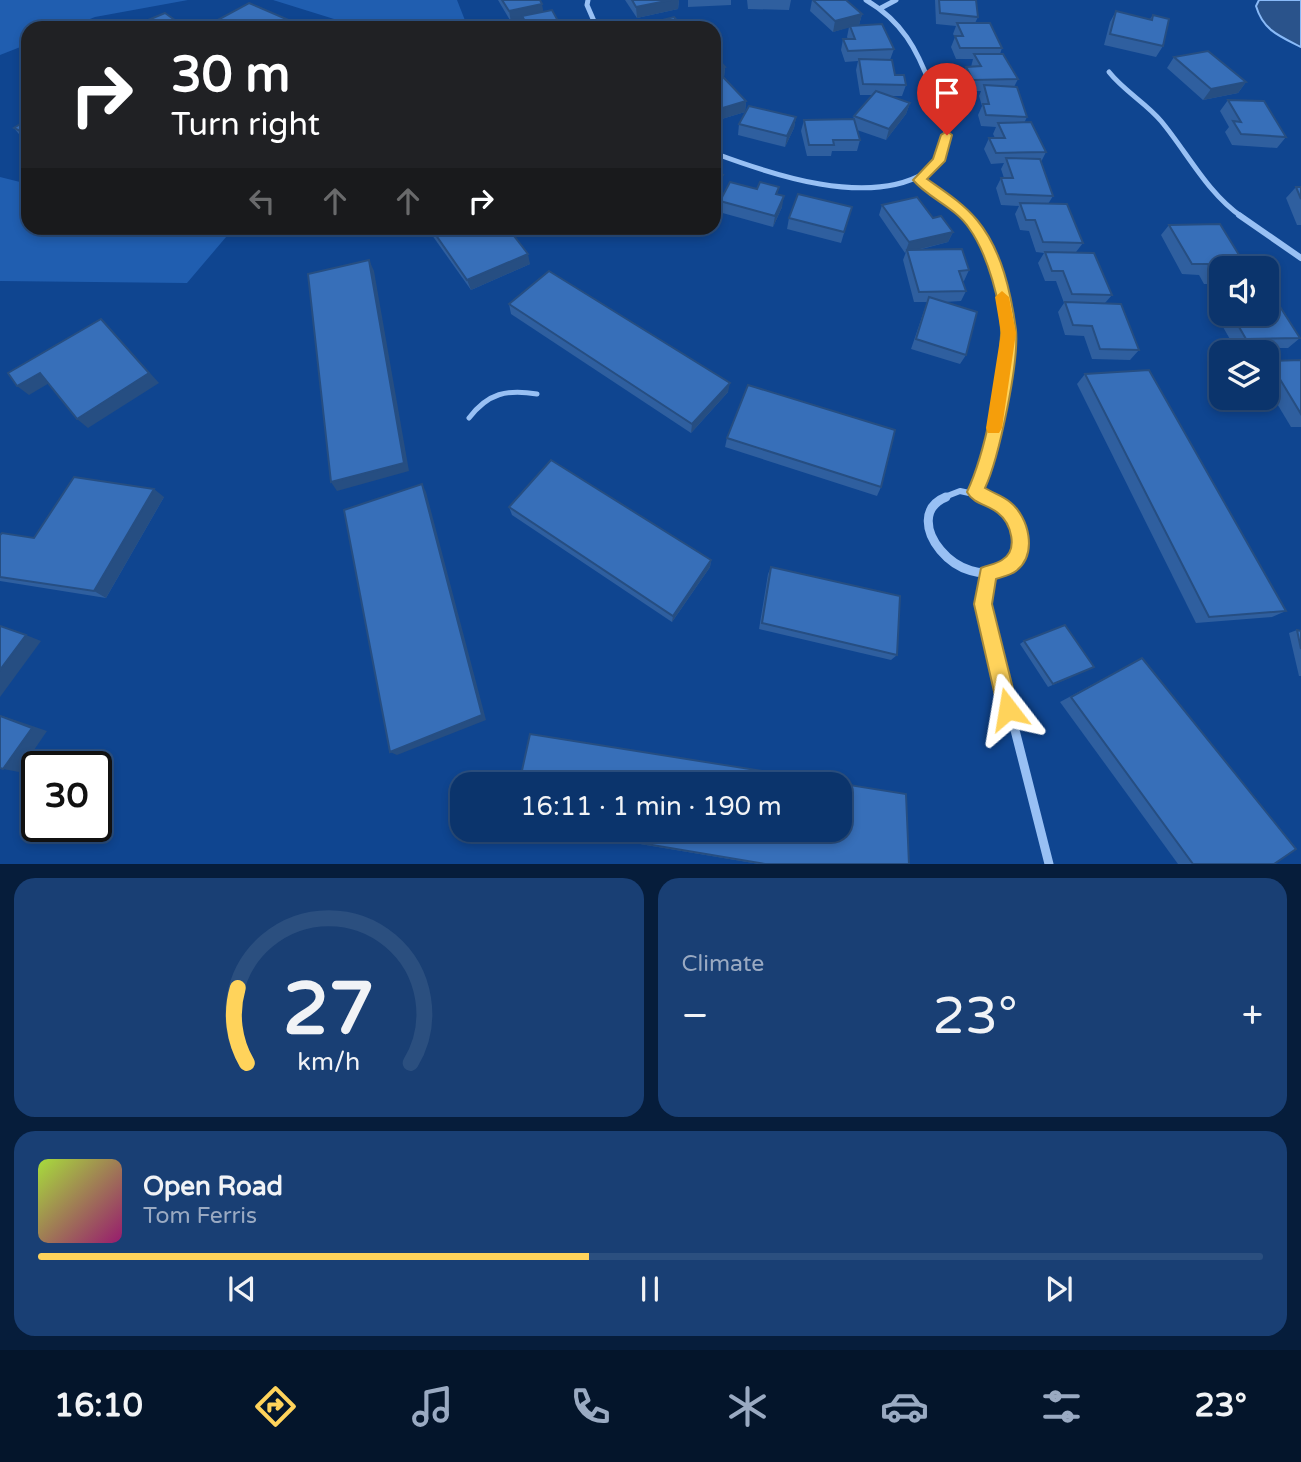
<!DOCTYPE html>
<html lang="en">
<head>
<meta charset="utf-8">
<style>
  body { margin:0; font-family:"Varela Round",sans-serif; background:#193f74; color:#f1f3f6; height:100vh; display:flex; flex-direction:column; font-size:26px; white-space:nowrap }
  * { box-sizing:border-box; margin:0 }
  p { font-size:23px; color:#9aaac2 }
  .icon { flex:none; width:38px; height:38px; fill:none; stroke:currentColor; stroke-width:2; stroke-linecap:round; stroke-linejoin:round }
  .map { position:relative; height:864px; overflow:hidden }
  .sheet { display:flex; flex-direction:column; gap:14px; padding:14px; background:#061d3b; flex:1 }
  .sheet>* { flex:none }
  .hud { position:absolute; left:21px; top:21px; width:700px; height:214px; border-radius:21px; box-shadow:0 4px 10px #0003,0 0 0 2px #2b4f7f; background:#202124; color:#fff; overflow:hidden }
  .fabs { position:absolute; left:1209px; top:256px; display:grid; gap:14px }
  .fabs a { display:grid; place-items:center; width:70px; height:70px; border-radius:14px; background:#0b346c; box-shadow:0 4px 10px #0003,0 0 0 2px #2b4f7f; font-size:35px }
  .speed { position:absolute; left:21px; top:751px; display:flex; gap:14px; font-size:35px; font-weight:700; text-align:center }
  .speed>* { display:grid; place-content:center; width:91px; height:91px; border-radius:50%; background:#0b346c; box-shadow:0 4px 10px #0003,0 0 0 2px #2b4f7f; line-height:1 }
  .speed .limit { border:4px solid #111; border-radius:10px; background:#fff; color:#111 }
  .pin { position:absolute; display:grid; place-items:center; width:60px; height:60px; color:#fff; margin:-72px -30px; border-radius:50% 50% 50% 0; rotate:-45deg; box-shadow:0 0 7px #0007 }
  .pin .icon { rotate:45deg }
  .me { position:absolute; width:77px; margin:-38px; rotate:346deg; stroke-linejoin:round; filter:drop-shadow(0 0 5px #0008) }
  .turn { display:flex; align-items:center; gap:24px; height:147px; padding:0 35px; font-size:32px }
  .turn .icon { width:91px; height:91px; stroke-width:2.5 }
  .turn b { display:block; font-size:49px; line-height:60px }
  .lanes { display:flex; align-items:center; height:66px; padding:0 35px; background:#0003; justify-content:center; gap:35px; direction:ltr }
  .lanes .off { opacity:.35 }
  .big { font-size:52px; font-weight:600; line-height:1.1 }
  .sheet .card { flex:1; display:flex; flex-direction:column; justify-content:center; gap:10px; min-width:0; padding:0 24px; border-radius:21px; background:#193f74 }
  .sheet .dial { align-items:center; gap:0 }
  .dial svg { height:182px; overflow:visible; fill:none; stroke:#2b4f7f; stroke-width:7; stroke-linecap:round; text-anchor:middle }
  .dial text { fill:#f1f3f6; stroke:none }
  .song { display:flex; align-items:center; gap:21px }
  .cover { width:84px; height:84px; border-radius:10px; background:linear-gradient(135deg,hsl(80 70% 55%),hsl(320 70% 35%)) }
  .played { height:7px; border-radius:4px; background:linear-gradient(90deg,#ffd35b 45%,#2b4f7f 45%) }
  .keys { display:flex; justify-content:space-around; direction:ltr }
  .heat { display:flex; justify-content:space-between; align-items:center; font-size:38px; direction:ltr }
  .sheet .tiles { flex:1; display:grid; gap:14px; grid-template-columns:1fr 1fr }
  .card:last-child { grid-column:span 2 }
  .trip { position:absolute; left:450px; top:772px; width:402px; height:70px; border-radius:21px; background:#0b346c; box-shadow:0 4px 10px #0003,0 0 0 2px #2b4f7f; font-weight:600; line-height:70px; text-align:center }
  .dock { display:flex; height:112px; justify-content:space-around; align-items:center; background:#04152b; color:#9aaac2 }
  .dock .icon { width:49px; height:49px }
  .dock .on { color:#ffd35b }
  .dock b { font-size:32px; color:#f1f3f6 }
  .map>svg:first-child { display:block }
</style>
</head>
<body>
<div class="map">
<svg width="1301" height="864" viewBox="0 0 1301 864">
  <rect width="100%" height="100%" fill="#0f4590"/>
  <g fill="#205eb0">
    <path d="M0,0H188L95,17L67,28H28V44L0,55Z"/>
    <path d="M273,0H457L468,28H347L334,19Z"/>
    <path d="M0,177L28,184V228H218L232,230L187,283L0,281Z"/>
  </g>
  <path fill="#2a538b" stroke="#89baf8" stroke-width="2" d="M1259,0H1301V47C1279,36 1263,30 1256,6Z"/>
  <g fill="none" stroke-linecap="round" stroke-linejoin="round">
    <path stroke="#98c0f4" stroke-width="5" d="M469,418C488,393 507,389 537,394"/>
    <g stroke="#98c0f4" stroke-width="5">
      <path d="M588,0L587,5L597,28"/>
      <path d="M881,8L896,0"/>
      <path d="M1109,72C1124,91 1146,103 1161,121C1187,152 1207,193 1242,217"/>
      <path d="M714,153C773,175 867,207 925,173C937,166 946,152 946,138C947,120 937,103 931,87C917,49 902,21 866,0"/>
      <path d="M919,180L968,217"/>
    </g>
    <g stroke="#98c0f4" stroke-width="6">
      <path d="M966,215C1032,288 1008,410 975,492"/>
      <path d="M1239,215L1301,258"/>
      <path d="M942,498L960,491L992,498"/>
    </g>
    <g stroke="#98c0f4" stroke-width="9">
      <path d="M946,497C897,517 960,596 1007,566C1017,560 1021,550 1019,538C1017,520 1004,505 988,497"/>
      <path d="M988,574L983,604L1049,864"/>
    </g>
  </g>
  <g fill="#2f5f9f">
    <path d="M498,0H540L543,12L570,28H524L523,20L511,22Z"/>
    <path d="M625,0H679L678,9L637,18Z"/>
    <path d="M688,0H731V5L688,7Z"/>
    <path d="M747,0H791L789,10L748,9Z"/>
    <path d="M812,0L862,14L859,25H857L894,49L890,60L895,75L906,85L902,96H890L910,103L906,114L886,140L857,130L860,140L857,151H832L831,156H807L801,131L804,120L853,119L854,116L872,95H860L856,70L858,61L845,62L841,50L843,39H848L847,37L849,27L833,32L810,11Z"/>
    <path d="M935,0H976L978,17L975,23L1002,48L1000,54L1018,79L1014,87L1027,117L1024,123L1046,152L1041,162L1053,196L1048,204L1083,243L1076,252L1112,295L1105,303L1139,350L1130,360L1092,359L1084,336L1065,335L1058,312L1064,303L1056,281H1045L1038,263L1044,253L1036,252L1029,231L1020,230L1015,214L1019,206L1001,205L996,188L1001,178H1004L1001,169L1004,163L991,164L984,149L989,138H995L993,134L996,127L981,126L978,115L982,106L979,96L981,91H969L962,78L966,67H971L973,59H956L951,47L955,37L953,34L956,26L936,24Z"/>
    <path d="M1116,11L1150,19L1153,15L1163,46L1156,57L1104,45L1110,22Z"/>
    <path d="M1174,57L1246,82L1238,93L1203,100L1167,68Z"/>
    <path d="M714,59L725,67L724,77L746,101L745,112L715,121L714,120Z"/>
    <path d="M1228,100L1286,137L1277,148L1232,145L1225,132L1229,127L1220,111Z"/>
    <path d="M796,117L794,128L785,147L738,135L739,124Z"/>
    <path d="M28,119V141L23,139L14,128Z"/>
    <path d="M779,187L777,194L782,207L773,227L719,212L720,201L757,189Z"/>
    <path d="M1296,187H1301V225H1297L1286,198Z"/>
    <path d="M882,205L933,218L953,232L948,242L918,250L969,270L964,281H963L966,291L961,301L944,302L966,355L960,364L911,349L927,302H914L903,260L906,252L905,253L879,215Z"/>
    <path d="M852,207L841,243L787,229L789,218Z"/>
    <path d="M1169,225L1222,268V284H1204L1199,275L1182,274L1161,235Z"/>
    <path d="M427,228H508L530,264L471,290Z"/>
    <path d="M1216,288H1222V313H1267L1300,338L1288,348H1235L1207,299Z"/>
    <path d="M509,304L728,392L691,433L511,314Z"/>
    <path d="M1301,360V427H1291L1267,387V363L1269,361Z"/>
    <path d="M1085,374L1286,611L1272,617L1196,623L1077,384Z"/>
    <path d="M727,438L881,487L877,496L725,447Z"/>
    <path d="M164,497L106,598L0,581V535L34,538Z"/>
    <path d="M509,507L711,560L710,567L672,622L512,515Z"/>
    <path d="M771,567L897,655L891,660L759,629L768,574Z"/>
    <path d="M1297,630L1301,631V676H1299L1289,633Z"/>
    <path d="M1024,641L1094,667L1048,687L1020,644Z"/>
    <path d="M1142,658L1274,864H1178L1060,702Z"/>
    <path d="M557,830H840L909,864H759Z"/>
  </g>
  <g fill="#264e82">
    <path d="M671,0H679L678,9L637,18L636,7Z"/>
    <path d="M542,4L544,15L522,16L523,20L511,22L509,11Z"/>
    <path d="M862,14L859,25L833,32L835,21Z"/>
    <path d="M725,67L724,78L714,81V70Z"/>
    <path d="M1246,82L1238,93L1203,100L1211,89Z"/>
    <path d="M746,101L745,112L715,121L716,110Z"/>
    <path d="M910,103L906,114L886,140L889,129Z"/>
    <path d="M796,117L794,128L785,147L787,136Z"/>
    <path d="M723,175L722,185L714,195V186Z"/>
    <path d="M784,196L782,207L773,227L775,216Z"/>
    <path d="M953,232L948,242L908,252L907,250L905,253L909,242Z"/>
    <path d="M528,254L530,264L471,290L467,280Z"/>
    <path d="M369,260L374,271L409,471L337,491L331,482Z"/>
    <path d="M101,319L159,383L88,428L77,419Z"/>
    <path d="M40,373L51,382L29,395L17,386Z"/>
    <path d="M730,383L728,392L691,433L692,424Z"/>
    <path d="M422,484L426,492L486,720L397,755L390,752Z"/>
    <path d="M154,489L164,497L106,598L94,591Z"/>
    <path d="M711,560L710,567L672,622L673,616Z"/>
    <path d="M26,635L41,641L0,697V670Z"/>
    <path d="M0,715L47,731L19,772L3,769Z"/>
  </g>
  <g fill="#376fb9" stroke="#264e82" stroke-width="2">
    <path d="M502,0H540L542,4L509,11Z"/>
    <path d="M632,0H671L636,7Z"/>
    <path d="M813,0H846L862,14L835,21Z"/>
    <path d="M939,0H976L978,17L940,13Z"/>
    <path d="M249,3L307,28H222L212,23Z"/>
    <path d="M552,10L558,21L566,20L570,28H529L522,16Z"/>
    <path d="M1116,11L1152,20L1153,15L1169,19L1163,46L1110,34Z"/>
    <path d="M165,13L186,28H129Z"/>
    <path d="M674,17L683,28H649L646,24Z"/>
    <path d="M957,23H990L1002,48H960L955,36H963Z"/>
    <path d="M882,24L894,49L848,51L843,39H855L850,26Z"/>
    <path d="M1208,51L1246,82L1211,89L1174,57Z"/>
    <path d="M974,54H1003L1018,79L973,80L966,67L981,66Z"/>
    <path d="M717,58L725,67L714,70V59Z"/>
    <path d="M859,59L892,60L895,75H904L906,85L863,84Z"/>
    <path d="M28,70V78L22,73Z"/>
    <path d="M723,77L746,101L716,110L714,108V79Z"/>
    <path d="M984,85L1017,87L1027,117L986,115L983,104H989Z"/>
    <path d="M876,91L910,103L889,129L854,116Z"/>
    <path d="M1228,100L1264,101L1286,137L1241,134L1233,121L1241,122Z"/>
    <path d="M749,106L796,117L787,136L739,124Z"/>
    <path d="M28,119V135L14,128Z"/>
    <path d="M854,119L860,140H833L834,145H809L804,120Z"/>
    <path d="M1031,122L1046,152L996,153L989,138H1005L998,123Z"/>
    <path d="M1006,158L1040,159L1053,196L1006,194L1001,178H1013Z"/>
    <path d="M714,171L723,175L714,186Z"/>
    <path d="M730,182L757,189L760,182L779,187L776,194L784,196L775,216L720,201Z"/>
    <path d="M1296,187H1301V199Z"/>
    <path d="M798,194L852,207L844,232L789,218Z"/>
    <path d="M917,197L933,218L941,216L953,232L909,242L882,205Z"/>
    <path d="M1020,203L1067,204L1083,243L1043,242L1035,220H1026Z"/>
    <path d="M1220,224L1247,268H1222V273H1213L1208,264H1192L1169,225Z"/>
    <path d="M431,228H508L528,254L467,280Z"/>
    <path d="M962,249L969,270L959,271L966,291L919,292L907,250Z"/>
    <path d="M1045,252L1094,253L1112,295L1072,294L1063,271H1052Z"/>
    <path d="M369,260L404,463L331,482L308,274Z"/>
    <path d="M549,271L730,383L692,424L509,304Z"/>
    <path d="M1216,288H1222V297Z"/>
    <path d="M1267,288H1268L1300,338L1246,339L1231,313H1267Z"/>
    <path d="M929,297L977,312L966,355L916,339Z"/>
    <path d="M1065,302L1121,304L1139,350L1100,349L1092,326L1073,325Z"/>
    <path d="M101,319L149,373L77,419L40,373L17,386L8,373Z"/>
    <path d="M1301,360V414L1269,361Z"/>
    <path d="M1149,370L1286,611L1209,617L1085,374Z"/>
    <path d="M748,385L895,430L881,487L727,438Z"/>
    <path d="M551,460L711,560L673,616L509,507Z"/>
    <path d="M74,477L154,489L94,591L0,577V535L2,533L34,538Z"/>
    <path d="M422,484L482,715L390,752L344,510Z"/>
    <path d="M771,567L900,596L897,655L762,623Z"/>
    <path d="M1065,625L1094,667L1053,684L1024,641Z"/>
    <path d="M0,626L26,635L0,670Z"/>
    <path d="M1297,630L1301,631V649Z"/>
    <path d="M1142,658L1296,849L1274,864H1193L1071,697Z"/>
    <path d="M0,716L32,728L3,769L0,768Z"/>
    <path d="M530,734L906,794L909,864H765L563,830H840V784H519Z"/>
  </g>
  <path fill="#ffd35b" stroke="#a6893b" stroke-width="2" d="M947,131L952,135L945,161L927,179C944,191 963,203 977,220C1002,250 1011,293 1016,330C1019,363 999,458 985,488C993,493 1003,496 1010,502C1029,517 1038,554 1016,571C1011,575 1002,577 996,579L992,604L1018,709L1015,716L1008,718L1001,716L998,709L974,604L981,568C988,565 996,564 1002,560C1019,550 1011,523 998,513C989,505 973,504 967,492C986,451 999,380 1001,335C1002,304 987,253 969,228C955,207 928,198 913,180L933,159L941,135Z"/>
  <path fill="#f59e0b" d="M1002,291L1009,297L1016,333L1002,428L999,433H988L986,428L1001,333L995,297Z"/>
</svg>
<div class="fabs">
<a><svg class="icon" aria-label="sound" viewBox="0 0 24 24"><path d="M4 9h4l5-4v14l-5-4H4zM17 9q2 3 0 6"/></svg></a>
<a><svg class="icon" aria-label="layers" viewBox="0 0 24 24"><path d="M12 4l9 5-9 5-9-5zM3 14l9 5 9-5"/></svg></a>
</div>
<div class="speed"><div class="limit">30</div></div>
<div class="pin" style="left:947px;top:135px;background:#d93025"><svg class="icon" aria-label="arrive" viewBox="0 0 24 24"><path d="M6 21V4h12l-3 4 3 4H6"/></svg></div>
<svg class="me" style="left:1008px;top:709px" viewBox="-20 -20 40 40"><path d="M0-17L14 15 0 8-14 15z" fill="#ffd35b" stroke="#fff" stroke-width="4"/></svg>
<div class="trip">16:11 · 1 min · 190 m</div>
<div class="hud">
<div class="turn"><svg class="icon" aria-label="right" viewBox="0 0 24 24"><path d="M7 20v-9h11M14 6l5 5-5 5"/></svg><div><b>30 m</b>Turn right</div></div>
<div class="lanes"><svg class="icon off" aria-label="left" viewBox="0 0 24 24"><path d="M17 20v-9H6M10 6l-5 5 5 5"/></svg><svg class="icon off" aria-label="ahead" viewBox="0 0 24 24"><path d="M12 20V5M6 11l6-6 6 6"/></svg><svg class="icon off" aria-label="ahead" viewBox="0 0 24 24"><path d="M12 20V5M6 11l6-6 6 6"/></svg><svg class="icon" aria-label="right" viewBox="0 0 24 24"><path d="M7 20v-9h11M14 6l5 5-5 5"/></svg></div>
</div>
</div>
<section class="sheet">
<div class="tiles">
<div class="card dial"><svg viewBox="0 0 100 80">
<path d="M14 69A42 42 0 1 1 86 69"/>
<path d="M14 69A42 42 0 0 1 10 36" stroke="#ffd35b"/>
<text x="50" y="56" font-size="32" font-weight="700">27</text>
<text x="50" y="72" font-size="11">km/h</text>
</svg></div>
<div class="card"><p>Climate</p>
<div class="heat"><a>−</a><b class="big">23°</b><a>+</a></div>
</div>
<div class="card">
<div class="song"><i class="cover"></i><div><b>Open Road</b><p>Tom Ferris</p></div></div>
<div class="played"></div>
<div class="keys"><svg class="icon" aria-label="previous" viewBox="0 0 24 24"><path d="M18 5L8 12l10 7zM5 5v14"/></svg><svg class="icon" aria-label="pause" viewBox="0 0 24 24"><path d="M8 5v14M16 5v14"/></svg><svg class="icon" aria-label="next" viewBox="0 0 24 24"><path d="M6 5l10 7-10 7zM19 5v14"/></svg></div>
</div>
</div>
</section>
<nav class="dock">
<b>16:10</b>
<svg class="icon on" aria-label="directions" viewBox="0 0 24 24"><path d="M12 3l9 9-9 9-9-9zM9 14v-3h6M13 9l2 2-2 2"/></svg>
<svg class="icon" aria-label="music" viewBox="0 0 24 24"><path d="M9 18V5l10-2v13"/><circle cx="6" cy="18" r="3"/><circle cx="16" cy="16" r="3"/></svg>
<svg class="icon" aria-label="phone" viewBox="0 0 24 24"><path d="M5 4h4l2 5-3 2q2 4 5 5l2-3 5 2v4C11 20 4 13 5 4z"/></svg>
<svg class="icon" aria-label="climate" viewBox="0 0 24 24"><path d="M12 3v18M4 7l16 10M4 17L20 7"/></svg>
<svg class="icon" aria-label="car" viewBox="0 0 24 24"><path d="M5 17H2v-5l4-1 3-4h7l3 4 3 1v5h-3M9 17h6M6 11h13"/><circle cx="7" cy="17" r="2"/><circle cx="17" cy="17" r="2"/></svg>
<svg class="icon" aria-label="filters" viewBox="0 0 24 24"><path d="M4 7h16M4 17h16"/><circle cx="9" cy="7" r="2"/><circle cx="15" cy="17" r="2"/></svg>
<b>23°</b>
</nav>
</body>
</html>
